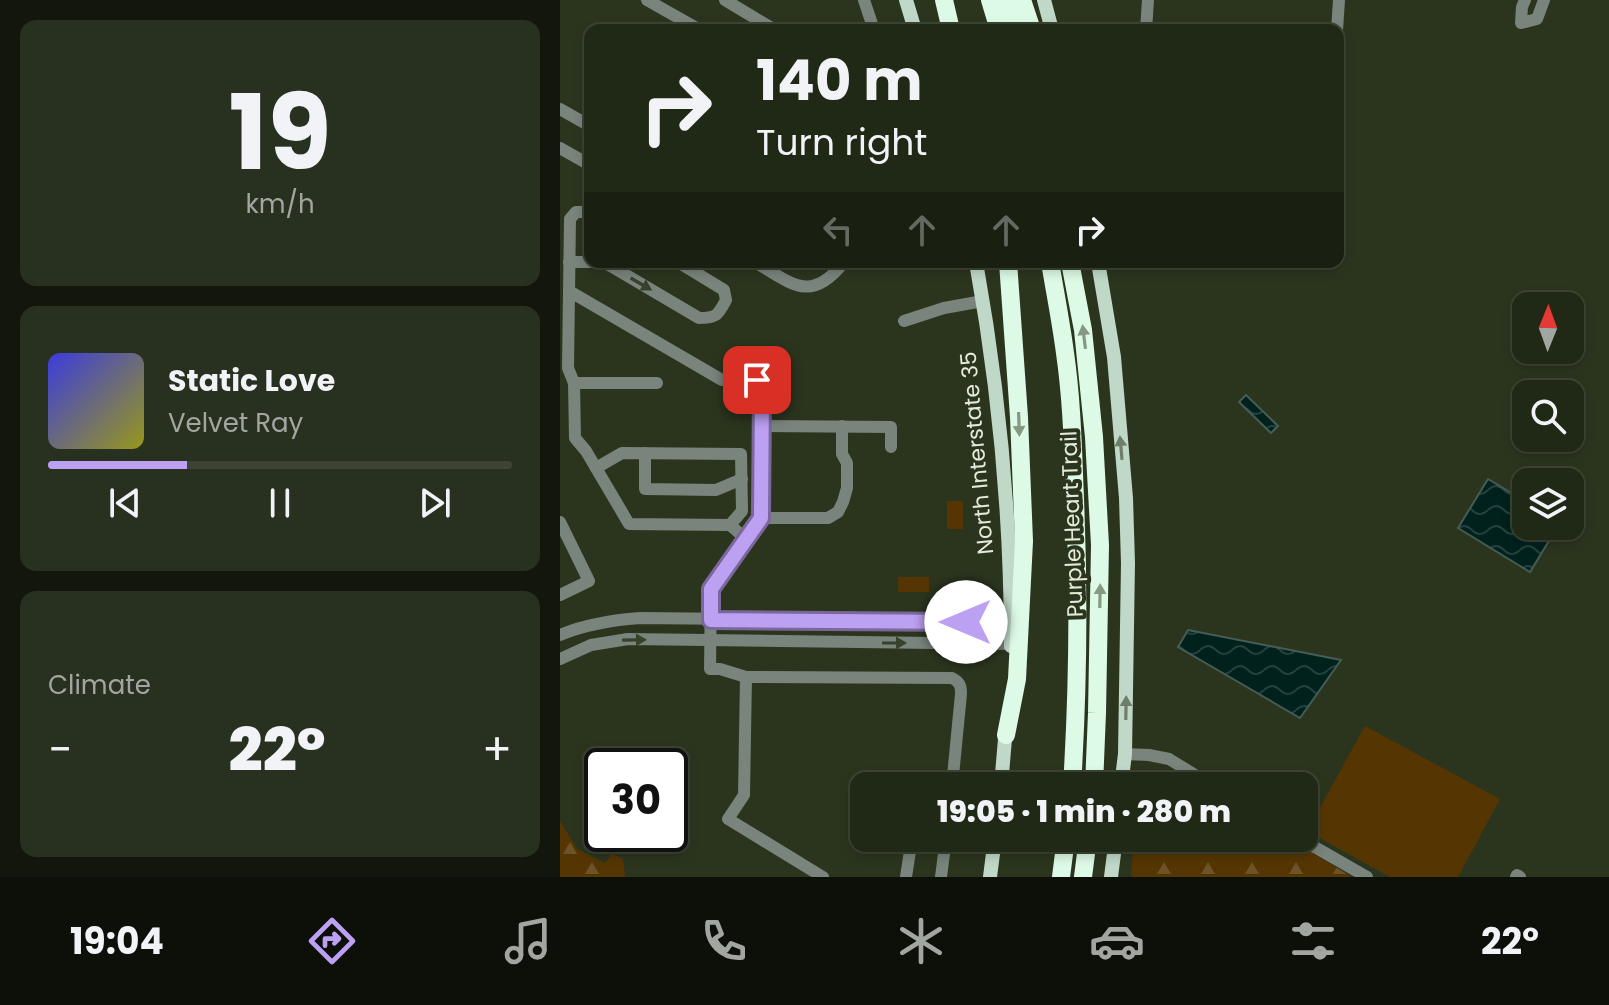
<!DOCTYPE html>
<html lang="en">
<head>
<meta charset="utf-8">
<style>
  body { margin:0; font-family:Poppins,sans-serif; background:#28301f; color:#f1f3f6; height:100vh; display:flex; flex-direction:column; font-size:30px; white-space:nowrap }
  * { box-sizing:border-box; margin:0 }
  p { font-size:26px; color:#a2a6a1 }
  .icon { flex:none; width:44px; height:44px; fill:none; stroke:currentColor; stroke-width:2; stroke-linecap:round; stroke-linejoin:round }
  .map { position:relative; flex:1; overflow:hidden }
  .side { display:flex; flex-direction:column; gap:20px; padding:20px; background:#12160c; width:560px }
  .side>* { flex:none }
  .top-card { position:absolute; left:24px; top:24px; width:760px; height:244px; border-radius:16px; box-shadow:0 4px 12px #0003,0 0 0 2px #3d4435; background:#202816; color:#f1f3f6; overflow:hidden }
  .needle { width:52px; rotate:1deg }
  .tools { position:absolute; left:952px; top:292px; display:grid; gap:16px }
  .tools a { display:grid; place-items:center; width:72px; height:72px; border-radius:16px; background:#202816; box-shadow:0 4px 12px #0003,0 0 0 2px #3d4435; font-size:40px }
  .speed { position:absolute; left:24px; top:748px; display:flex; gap:16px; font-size:40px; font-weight:700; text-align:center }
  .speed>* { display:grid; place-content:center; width:104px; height:104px; border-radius:50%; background:#202816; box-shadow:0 4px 12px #0003,0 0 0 2px #3d4435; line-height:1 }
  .speed .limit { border:4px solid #111; border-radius:12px; background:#fff; color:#111 }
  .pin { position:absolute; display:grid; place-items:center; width:68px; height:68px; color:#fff; margin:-34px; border-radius:16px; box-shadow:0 4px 12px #0006 }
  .me { position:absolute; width:88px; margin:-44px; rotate:270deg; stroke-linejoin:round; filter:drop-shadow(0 0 6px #0008) }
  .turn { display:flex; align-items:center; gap:28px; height:168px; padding:0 40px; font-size:36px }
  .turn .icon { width:104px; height:104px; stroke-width:2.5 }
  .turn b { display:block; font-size:56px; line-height:68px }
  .lanes { display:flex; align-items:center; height:76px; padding:0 40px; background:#0003; justify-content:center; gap:40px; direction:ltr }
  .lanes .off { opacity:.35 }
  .big { font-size:60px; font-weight:800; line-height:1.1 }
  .side .tile { flex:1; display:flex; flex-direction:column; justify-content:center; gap:12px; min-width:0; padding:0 28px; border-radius:16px; background:#28301f }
  .side .dial { align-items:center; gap:0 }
  .dial b { font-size:104px; line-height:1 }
  .song { display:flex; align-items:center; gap:24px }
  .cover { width:96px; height:96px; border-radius:12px; background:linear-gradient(135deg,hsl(240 70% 55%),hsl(60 70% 35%)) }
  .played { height:8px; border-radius:4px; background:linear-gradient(90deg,#bca0f2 30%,#3d4435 30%) }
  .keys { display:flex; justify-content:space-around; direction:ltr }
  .heat { display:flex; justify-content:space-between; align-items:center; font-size:44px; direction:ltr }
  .trip { position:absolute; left:290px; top:772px; width:468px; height:80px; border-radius:16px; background:#202816; box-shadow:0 4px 12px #0003,0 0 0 2px #3d4435; font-weight:800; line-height:80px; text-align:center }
  .tab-bar { display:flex; height:128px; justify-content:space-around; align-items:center; background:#0d1009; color:#a2a6a1 }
  .tab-bar .icon { width:56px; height:56px }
  .tab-bar .current { color:#bca0f2 }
  .tab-bar b { font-size:36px; color:#f1f3f6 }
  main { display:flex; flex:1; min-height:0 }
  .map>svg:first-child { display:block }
</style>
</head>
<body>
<main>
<section class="side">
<div class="tile dial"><b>19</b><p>km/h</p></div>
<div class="tile">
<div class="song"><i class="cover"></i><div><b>Static Love</b><p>Velvet Ray</p></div></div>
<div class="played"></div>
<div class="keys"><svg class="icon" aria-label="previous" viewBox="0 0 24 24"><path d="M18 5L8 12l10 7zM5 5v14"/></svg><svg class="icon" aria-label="pause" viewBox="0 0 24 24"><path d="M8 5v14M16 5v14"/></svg><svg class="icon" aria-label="next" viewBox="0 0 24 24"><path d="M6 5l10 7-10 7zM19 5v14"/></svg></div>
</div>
<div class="tile"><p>Climate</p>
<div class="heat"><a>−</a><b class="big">22°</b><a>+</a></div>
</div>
</section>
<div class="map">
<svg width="1049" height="877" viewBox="0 0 1049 877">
  <defs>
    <pattern id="forest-firs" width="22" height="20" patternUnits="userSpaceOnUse" patternTransform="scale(2)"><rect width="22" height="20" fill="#553603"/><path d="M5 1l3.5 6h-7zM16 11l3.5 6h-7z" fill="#6d5327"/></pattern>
    <pattern id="water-waves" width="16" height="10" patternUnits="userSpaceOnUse" patternTransform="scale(2)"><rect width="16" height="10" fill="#01211d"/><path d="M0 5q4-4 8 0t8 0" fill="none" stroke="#26413d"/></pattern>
  </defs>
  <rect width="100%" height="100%" fill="#2b351e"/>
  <g fill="url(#forest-firs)">
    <path d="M0,821L17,849L45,863L52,854L63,859L65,877H0Z"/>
    <path d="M574,838H727L792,877H571Z"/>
  </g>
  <g fill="#553603">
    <rect x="387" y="501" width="16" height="28"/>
    <rect x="338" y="577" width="31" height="15"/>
    <path d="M805,726L940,799L898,877H830L747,831Z"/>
  </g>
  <g fill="url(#water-waves)" stroke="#455d56" stroke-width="2">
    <path d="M686,395L718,426L711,433L679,402Z"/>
    <path d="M928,479L966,502V526H998L970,572L898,528Z"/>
    <path d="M628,630L781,660L740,718L618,647Z"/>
  </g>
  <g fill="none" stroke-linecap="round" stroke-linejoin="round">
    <g stroke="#79847c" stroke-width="12">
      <path d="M87,0L140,30"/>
      <path d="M165,0L215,30"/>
      <path d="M304,0L314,30"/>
      <path d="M965,0L962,7L961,23L977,19L984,0"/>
      <path d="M586,30L588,0"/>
      <path d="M777,30L779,0"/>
      <path d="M0,109L30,126"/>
      <path d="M0,148L30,165"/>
      <path d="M30,212H16L10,219L8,368L14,383L15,438L26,451L69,524L170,525L186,539"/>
      <path d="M9,262H44L139,318C157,318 158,315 166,300L164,290L118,262"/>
      <path d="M195,262C232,284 251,304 284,262"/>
      <path d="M9,291L162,380H197L201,384V518L151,589L150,669H160L186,677L392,678C400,682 401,686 401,694L392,786"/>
      <path d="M344,321L384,308L423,301"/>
      <path d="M14,383H97"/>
      <path d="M202,426L331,427V447"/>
      <path d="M85,453V489L156,490L182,479"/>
      <path d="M36,468L62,453L181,454L182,511L170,525"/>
      <path d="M201,518H268L278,512L283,502L287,488V463L282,454V426"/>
      <path d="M0,522L29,581L0,595"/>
      <path d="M0,635C26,624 53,620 80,618L450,622"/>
      <path d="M0,659L31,645L68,639L451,644"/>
      <path d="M186,677L184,795L168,819L263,877"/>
      <path d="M565,754L589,755L609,759L653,786"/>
      <path d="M739,838L807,877"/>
      <path d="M346,877L352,838"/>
      <path d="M381,877L386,838"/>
      <path d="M956,877L957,875L960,877"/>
    </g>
    <g stroke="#c0d8c8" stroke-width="14">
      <path d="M346,0L355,30"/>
      <path d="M484,0L492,30"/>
      <path d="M416,262C439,389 451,517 451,646"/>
      <path d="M538,262L554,357L566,498L568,563L565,754L561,786"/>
      <path d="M441,786L446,727"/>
      <path d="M430,877L435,838"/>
      <path d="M551,877L556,838"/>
    </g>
    <g stroke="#dcfae5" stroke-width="18">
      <path d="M384,0L391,30"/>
      <path d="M430,0L439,30"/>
      <path d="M447,0L456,30"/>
      <path d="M462,0L472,30"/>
      <path d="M490,262C495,292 501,322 505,353C512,401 513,450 515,499C519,595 518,690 512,786"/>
      <path d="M510,262L523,330L534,437L540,545L537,713L534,786"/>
      <path d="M446,735L457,679L464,541L459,417L448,262"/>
      <path d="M501,877L506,838"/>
      <path d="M523,877L528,838"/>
    </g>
  </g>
  <defs><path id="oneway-solid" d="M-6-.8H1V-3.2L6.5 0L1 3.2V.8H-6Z" transform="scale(2)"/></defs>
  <g fill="#37412c">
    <use href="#oneway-solid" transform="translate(81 284) rotate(30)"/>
    <use href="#oneway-solid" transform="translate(74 640) rotate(-1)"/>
    <use href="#oneway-solid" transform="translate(334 643)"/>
  </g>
  <g fill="#849882">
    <use href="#oneway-solid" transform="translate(524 337) rotate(-97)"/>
    <use href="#oneway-solid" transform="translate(459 424) rotate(88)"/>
    <use href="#oneway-solid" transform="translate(540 596) rotate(-89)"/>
  </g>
  <g fill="#6e7e6a">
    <use href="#oneway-solid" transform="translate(561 448) rotate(-95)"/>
    <use href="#oneway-solid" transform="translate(566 708) rotate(-89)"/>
  </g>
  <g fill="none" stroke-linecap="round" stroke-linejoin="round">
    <g stroke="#7a689d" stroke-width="20">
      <path id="route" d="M197,380L202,389L201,518L151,589V620L406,622"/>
    </g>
    <use href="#route" stroke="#bca0f2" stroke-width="14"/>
  </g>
  <g text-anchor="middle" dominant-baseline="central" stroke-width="8" stroke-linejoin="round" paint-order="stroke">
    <g font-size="22" fill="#e4eadc" stroke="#2b351e">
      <text transform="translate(417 453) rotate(-95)">North Interstate 35</text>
      <text transform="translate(512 524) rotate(-92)">Purple Heart Trail</text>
    </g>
  </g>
</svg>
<div class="tools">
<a><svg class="needle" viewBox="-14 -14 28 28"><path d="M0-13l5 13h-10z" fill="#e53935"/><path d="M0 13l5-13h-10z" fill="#a2a6a1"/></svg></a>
<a><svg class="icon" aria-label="search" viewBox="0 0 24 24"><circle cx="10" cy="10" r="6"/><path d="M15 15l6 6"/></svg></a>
<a><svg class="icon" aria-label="layers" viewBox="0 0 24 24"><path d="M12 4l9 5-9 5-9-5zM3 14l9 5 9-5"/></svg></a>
</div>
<div class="speed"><div class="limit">30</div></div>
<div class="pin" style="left:197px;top:380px;background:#d93025"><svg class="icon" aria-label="arrive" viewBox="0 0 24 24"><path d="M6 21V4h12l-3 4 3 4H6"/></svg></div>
<svg class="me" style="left:406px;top:622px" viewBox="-20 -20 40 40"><circle r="19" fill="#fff"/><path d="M0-13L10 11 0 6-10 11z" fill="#bca0f2"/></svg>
<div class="trip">19:05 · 1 min · 280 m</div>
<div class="top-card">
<div class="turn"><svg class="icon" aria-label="right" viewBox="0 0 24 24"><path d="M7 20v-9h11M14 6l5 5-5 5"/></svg><div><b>140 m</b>Turn right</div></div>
<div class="lanes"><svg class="icon off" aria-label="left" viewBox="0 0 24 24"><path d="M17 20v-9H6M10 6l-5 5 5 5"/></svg><svg class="icon off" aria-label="ahead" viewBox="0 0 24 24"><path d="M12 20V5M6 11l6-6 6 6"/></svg><svg class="icon off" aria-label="ahead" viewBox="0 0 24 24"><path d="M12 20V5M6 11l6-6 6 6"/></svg><svg class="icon" aria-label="right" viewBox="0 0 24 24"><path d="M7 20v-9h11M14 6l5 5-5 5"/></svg></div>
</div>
</div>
</main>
<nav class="tab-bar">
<b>19:04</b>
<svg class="icon current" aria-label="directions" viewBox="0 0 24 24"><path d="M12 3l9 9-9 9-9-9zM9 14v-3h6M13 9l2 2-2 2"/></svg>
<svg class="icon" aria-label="music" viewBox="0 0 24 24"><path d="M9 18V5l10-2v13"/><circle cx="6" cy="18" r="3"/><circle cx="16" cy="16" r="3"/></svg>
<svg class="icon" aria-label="phone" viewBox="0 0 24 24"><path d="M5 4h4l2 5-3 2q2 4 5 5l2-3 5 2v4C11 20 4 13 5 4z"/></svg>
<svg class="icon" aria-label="climate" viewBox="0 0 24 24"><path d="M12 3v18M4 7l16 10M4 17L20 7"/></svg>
<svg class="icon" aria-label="car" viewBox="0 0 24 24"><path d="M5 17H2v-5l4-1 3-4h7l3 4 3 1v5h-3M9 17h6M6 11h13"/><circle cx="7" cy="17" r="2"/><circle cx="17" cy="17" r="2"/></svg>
<svg class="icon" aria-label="filters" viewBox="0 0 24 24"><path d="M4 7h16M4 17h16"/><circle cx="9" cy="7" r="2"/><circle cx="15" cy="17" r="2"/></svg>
<b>22°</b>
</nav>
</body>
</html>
